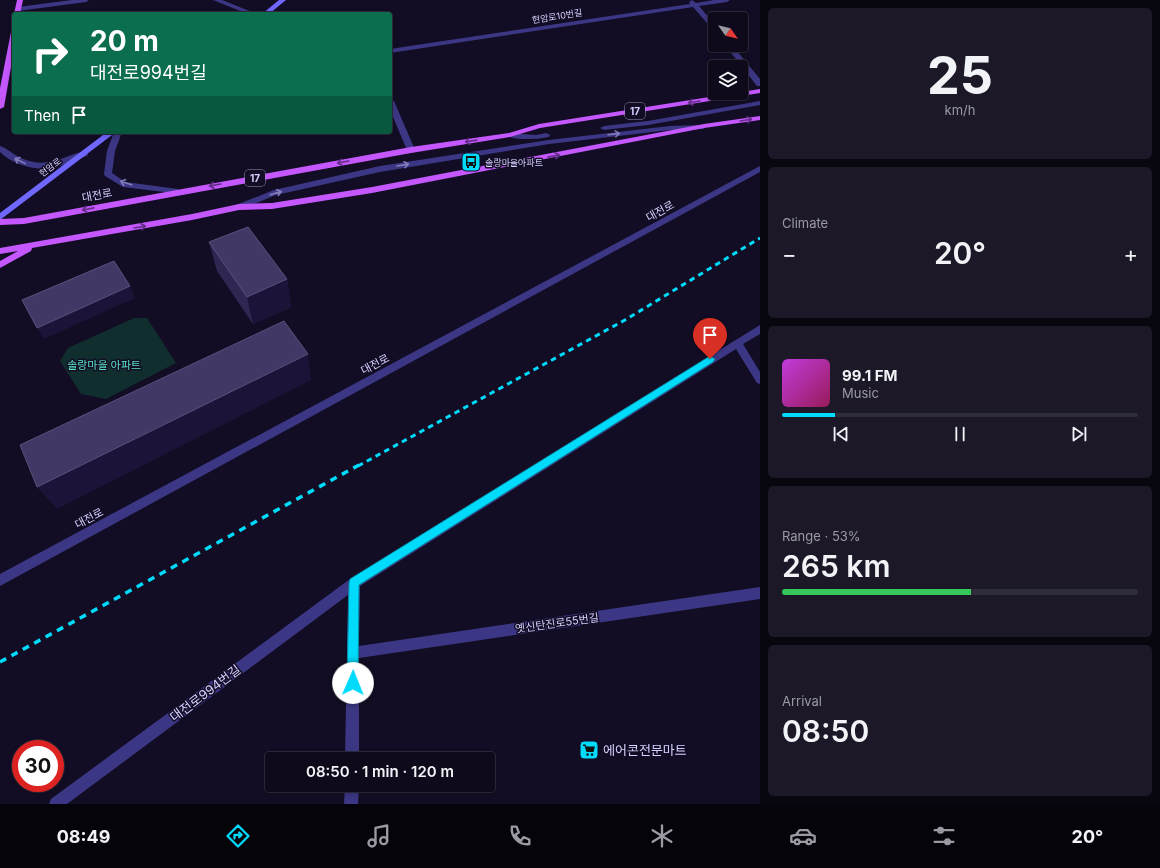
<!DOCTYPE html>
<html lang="en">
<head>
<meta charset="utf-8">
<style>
  body { margin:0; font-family:Inter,"Noto Sans KR",sans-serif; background:#1c1828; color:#f1f3f6; height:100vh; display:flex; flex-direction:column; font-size:15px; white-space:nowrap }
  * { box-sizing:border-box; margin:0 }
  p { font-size:13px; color:#9b9aa3 }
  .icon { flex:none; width:22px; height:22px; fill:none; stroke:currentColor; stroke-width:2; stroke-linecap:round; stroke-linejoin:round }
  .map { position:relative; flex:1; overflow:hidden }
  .sheet { display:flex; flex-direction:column; gap:8px; padding:8px; background:#08060f; width:400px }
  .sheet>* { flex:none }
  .guide { position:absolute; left:12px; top:12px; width:380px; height:122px; border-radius:4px; box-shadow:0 2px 6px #0003,0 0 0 1px #2e2b3a; background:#0b6e4f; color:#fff; overflow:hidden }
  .needle { width:26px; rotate:124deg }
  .controls { position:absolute; left:708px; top:12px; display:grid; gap:8px }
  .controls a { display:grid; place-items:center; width:40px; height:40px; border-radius:4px; background:#0e0a1b; box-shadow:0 2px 6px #0003,0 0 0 1px #2e2b3a; font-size:20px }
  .speed { position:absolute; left:12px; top:740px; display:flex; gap:8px; font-size:20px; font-weight:700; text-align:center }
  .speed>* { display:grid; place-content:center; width:52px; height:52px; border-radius:50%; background:#0e0a1b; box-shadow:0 2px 6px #0003,0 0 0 1px #2e2b3a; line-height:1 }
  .speed .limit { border:6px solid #d22; background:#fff; color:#111 }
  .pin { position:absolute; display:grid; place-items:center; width:34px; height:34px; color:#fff; margin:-41px -17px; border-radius:50% 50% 50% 0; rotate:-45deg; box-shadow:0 0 4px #0007 }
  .pin .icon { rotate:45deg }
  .me { position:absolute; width:44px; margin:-22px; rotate:1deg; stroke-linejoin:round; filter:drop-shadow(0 0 3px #0008) }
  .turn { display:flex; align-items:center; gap:14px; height:84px; padding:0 12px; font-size:18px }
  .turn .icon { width:52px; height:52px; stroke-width:2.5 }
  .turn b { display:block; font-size:28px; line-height:34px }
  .then { display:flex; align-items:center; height:38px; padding:0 12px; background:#0003; gap:8px; font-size:15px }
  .big { font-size:30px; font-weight:600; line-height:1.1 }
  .sheet .widget { flex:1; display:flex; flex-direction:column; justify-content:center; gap:6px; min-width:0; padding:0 14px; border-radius:6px; background:#1c1828 }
  .sheet .dial { align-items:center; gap:0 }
  .dial b { font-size:52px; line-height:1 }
  .song { display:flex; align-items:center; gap:12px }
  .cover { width:48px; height:48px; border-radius:6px; background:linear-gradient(135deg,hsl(290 70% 55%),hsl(330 70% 35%)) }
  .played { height:4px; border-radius:2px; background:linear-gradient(90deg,#00dafb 15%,#2e2b3a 15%) }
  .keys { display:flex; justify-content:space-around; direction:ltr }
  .heat { display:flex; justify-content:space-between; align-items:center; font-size:22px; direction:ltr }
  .charge { height:6px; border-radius:3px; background:linear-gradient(90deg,#34c759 53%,#2e2b3a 0) }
  .trip { position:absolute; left:265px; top:752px; width:230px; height:40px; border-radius:4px; background:#0e0a1b; box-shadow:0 2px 6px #0003,0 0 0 1px #2e2b3a; font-weight:600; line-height:40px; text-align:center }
  .menu { display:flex; height:64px; justify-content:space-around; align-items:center; background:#06040b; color:#9b9aa3 }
  .menu .icon { width:28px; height:28px }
  .menu .on { color:#00dafb }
  .menu b { font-size:18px; color:#f1f3f6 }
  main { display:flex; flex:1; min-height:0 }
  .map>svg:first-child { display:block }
</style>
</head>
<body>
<main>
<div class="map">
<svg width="760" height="804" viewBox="0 0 760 804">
  <rect width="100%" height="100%" fill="#120d24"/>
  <path fill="#102e2e" d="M134,318H147L176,363L106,399L81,394L60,361L68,348Z"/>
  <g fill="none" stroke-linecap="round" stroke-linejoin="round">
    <g fill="#3c3784" fill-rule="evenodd">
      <path d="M760,101V105L648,125L604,130L600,128L604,126L648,121Z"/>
      <path d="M701,125H704V129L670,130L549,144L380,172L276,195L239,210L235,207L236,205L274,190L380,166L549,140L670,126Z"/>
      <path d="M507,133L536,135L546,133L550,135L549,137C539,139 514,141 506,135Z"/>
    </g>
    <g fill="#3c3784" fill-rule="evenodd">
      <path d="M72,0H89L86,2L18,11L15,9L18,7Z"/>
      <path d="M213,0H222L257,14H248Z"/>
      <path d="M692,0L696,3L714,0H730L727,2L699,6L715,25V31L713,30L693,7L390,53V49L690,4L689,2Z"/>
      <path d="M725,45H732L760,79V86H757Z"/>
      <path d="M390,99L394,101L415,150L414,152H408L407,150L390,110Z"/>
      <path d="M760,166V172L0,586V574Z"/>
      <path d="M760,325V334L743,344L760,372V384L757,383L736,349L360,586L359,646L760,587V599L359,658V759H345L348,595L67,804H49L51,799L350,579Z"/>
      <path d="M345,785H359L358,804H344Z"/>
    </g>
    <g fill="#3c3784" fill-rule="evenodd">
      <path d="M114,132H122L115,151L112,173L125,182L178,189L182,192L181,194L123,187L105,176L104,174L107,151Z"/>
      <path d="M0,146C7,148 14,155 21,158C46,169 60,158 84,151L88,154L87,156C76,159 65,165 54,168C36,171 13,165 0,152Z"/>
    </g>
    <g fill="#7067ff" fill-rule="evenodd">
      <path d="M279,0H286L269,14H262Z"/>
      <path d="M107,132H116L0,220V213Z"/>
    </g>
    <g fill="#c557ff" fill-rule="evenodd">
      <path d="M17,0H23L20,14H14Z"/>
      <path d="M14,30V50L4,107L0,109V88L11,32Z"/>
      <path d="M760,89V93L540,128L510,137L411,153L24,224L0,225V219L24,218L411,147L509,133L539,124Z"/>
      <path d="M760,116V120L704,128L372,193L272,209L239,210L192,220L32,248L31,251L0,268V261L18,251L0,254V248L192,214L239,204L272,203L372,187L704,124Z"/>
    </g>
    <path stroke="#00dafb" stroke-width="3" stroke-dasharray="5.5 4.5" stroke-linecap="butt" d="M358,466L625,320L760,238"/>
    <path stroke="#00dafb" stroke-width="3.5" stroke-dasharray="7 6" stroke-linecap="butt" d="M0,662L359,465"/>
  </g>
  <path fill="#302652" d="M209,242L287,279L291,307L253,324L217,271Z"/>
  <g fill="#1c1438">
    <path d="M287,279L291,307L253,324L247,297Z"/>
    <path d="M130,286L135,298L44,339L37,328Z"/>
    <path d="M308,354L311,380L57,509L37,487Z"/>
  </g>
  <g fill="#423865" stroke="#59507d">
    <path d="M248,227L287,279L247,297L209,242Z"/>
    <path d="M114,261L130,286L37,328L22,300Z"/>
    <path d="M284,321L308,354L37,487L20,445Z"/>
  </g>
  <defs><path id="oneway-shaft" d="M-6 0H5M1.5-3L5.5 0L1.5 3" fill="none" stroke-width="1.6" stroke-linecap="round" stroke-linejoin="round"/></defs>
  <g stroke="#632e87">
    <use href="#oneway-shaft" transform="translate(694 102) rotate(171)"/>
    <use href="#oneway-shaft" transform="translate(746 120) rotate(-9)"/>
    <use href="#oneway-shaft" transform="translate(471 141) rotate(172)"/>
    <use href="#oneway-shaft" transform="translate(554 156) rotate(-11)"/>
    <use href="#oneway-shaft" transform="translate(343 162) rotate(170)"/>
    <use href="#oneway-shaft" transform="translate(215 185) rotate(170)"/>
    <use href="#oneway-shaft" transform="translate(88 209) rotate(169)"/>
    <use href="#oneway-shaft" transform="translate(140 227) rotate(-10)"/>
  </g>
  <g stroke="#827cbb">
    <use href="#oneway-shaft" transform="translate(614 134) rotate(-7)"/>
    <use href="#oneway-shaft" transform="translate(20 161) rotate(-154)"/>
    <use href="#oneway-shaft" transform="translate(403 165) rotate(-10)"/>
    <use href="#oneway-shaft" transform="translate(126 183) rotate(-162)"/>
    <use href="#oneway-shaft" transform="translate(276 193) rotate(-16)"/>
  </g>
  <path fill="#00dafb" stroke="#008ea3" d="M710,356L715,359L713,362L359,585L358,683L357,687L353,689L349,687L347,683L349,583L350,579Z"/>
  <defs>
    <g id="bus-square" transform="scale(1)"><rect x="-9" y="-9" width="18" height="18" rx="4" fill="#00dafb" stroke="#120d24"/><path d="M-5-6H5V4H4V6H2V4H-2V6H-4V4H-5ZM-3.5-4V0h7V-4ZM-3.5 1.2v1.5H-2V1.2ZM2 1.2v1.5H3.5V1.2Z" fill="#111"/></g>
    <g id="supermarket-square" transform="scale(1)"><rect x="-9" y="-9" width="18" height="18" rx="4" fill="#00dafb" stroke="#120d24"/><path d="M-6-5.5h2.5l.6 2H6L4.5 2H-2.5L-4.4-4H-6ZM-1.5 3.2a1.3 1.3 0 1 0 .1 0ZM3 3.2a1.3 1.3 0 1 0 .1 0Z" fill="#111"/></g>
  </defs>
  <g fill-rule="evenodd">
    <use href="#bus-square" x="471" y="162"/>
    <use href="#supermarket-square" x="589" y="750"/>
  </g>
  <g text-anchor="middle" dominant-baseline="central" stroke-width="3" stroke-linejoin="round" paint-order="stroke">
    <g font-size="9" fill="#d7d0ff" stroke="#120d24">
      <text transform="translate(557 16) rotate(-9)">현암로10번길</text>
      <text transform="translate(50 167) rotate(-37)">현암로</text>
    </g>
    <g font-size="9" fill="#d7d0ff" stroke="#120d24" text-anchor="start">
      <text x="485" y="162">솔랑마을아파트</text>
    </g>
    <g fill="#120d24" stroke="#9c96bd" stroke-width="1">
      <rect x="625" y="103" width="20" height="16" rx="3"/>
      <rect x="245" y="170" width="20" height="16" rx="3"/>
    </g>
    <g font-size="10" font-weight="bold" fill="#d7d0ff">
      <text x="635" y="111">17</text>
      <text x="255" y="178">17</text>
    </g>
    <g font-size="11" fill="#d7d0ff" stroke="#120d24">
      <text transform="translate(97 195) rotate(-11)">대전로</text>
      <text transform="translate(660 211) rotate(-29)">대전로</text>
      <text transform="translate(375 364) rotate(-28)">대전로</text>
      <text transform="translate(89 518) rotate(-28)">대전로</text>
      <text transform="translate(557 623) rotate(-8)">옛신탄진로55번길</text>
    </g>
    <g font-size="11" fill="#59e2c4" stroke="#120d24">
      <text x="104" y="365">솔랑마을 아파트</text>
    </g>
    <g font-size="13" fill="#d7d0ff" stroke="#120d24">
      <text transform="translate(205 693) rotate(-37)">대전로994번길</text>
    </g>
    <g font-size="13" fill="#d7d0ff" stroke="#120d24" text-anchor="start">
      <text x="603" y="750">에어콘전문마트</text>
    </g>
  </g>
</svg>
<div class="controls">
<a><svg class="needle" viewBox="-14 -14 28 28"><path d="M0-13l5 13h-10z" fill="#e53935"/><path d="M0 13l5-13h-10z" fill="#9b9aa3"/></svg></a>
<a><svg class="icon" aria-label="layers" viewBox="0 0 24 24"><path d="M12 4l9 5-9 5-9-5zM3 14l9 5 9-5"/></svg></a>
</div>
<div class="speed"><div class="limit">30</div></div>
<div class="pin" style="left:710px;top:359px;background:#d93025"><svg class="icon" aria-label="arrive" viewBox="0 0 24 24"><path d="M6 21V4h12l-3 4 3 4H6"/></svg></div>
<svg class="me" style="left:353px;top:683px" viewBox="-20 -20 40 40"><circle r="19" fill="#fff"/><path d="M0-13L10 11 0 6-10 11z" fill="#00dafb"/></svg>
<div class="trip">08:50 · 1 min · 120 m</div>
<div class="guide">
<div class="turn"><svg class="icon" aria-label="right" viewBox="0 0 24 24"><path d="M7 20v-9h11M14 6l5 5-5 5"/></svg><div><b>20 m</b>대전로994번길</div></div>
<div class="then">Then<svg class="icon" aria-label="arrive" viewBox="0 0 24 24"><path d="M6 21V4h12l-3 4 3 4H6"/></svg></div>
</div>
</div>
<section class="sheet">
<div class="widget dial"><b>25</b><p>km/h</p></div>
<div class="widget"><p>Climate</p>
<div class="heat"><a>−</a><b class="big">20°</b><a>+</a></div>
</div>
<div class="widget">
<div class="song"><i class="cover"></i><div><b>99.1 FM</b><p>Music</p></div></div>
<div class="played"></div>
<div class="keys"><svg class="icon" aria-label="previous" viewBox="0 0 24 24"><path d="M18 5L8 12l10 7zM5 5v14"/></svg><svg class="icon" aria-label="pause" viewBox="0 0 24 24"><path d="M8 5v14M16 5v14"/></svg><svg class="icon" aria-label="next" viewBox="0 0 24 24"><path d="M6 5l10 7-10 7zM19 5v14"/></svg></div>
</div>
<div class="widget"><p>Range · 53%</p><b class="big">265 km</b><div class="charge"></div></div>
<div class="widget"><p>Arrival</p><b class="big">08:50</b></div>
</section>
</main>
<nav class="menu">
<b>08:49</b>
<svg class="icon on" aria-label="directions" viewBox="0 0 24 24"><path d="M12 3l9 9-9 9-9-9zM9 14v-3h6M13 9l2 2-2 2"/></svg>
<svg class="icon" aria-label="music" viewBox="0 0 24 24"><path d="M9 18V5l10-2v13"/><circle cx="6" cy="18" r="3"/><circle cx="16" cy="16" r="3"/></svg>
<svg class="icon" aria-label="phone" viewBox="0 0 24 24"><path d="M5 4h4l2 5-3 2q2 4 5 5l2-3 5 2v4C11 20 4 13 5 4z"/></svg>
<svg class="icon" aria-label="climate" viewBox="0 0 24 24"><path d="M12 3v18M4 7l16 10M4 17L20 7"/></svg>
<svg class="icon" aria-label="car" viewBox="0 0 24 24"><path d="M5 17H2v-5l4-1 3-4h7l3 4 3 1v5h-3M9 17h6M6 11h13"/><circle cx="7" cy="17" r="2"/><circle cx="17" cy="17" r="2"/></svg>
<svg class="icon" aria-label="filters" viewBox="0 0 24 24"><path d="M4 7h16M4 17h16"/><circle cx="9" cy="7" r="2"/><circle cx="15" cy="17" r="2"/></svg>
<b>20°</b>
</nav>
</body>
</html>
